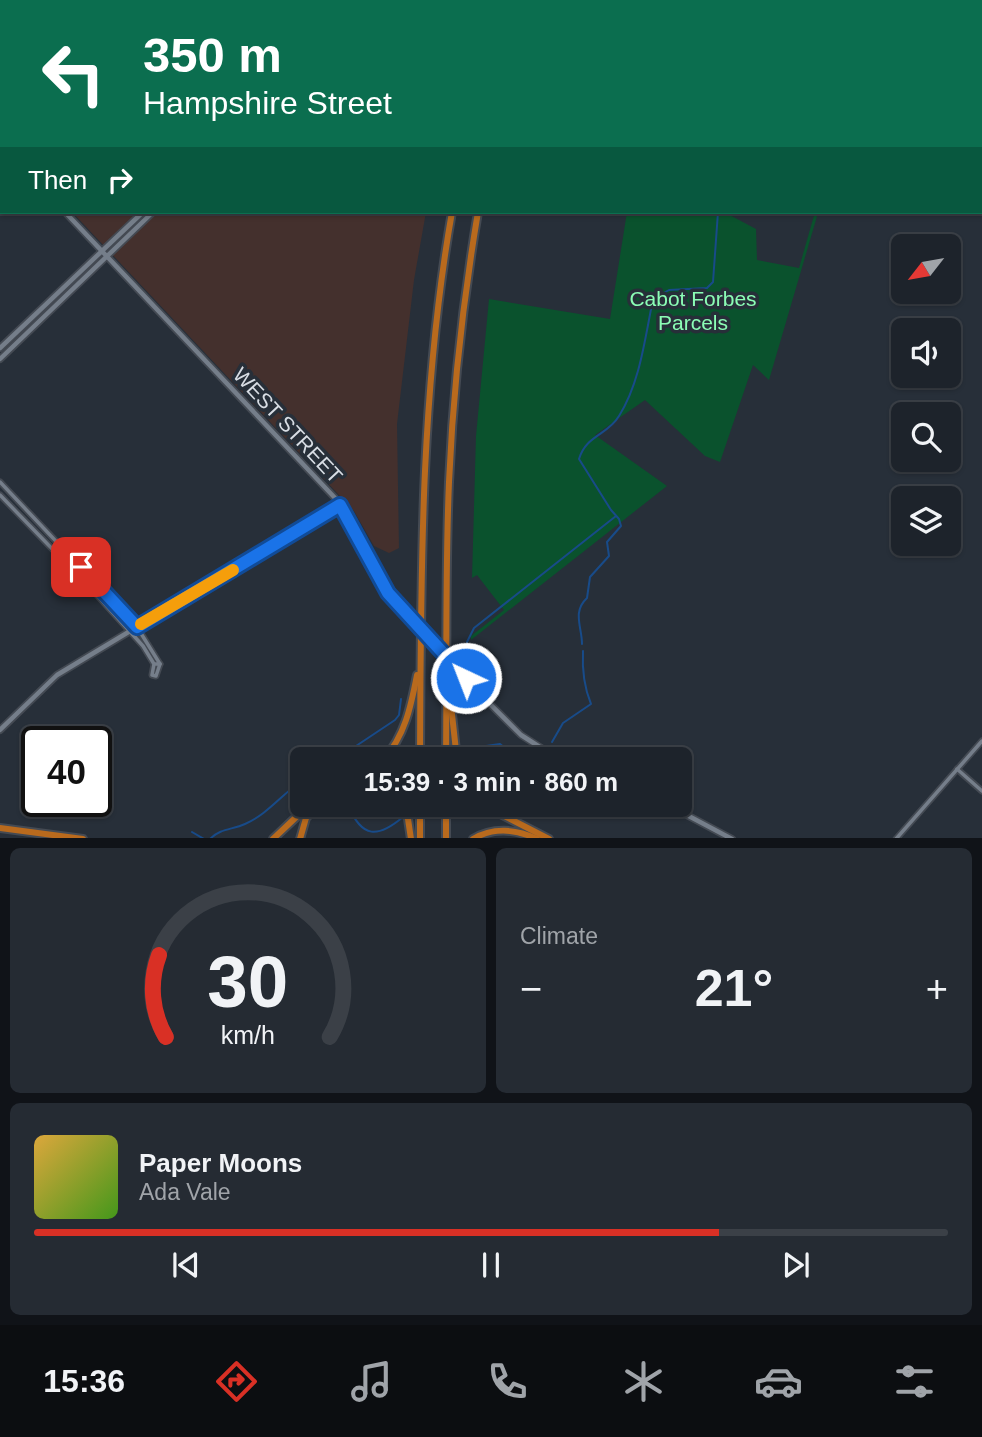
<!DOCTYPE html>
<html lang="en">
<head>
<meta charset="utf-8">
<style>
  body { margin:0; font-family:Arial,sans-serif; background:#252b33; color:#f1f3f6; height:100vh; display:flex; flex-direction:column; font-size:26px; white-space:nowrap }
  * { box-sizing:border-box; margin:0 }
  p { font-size:23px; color:#a0a4a9 }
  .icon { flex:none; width:38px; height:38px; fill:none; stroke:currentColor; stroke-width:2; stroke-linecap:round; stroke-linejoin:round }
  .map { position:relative; height:838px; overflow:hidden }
  .panel { display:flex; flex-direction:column; gap:10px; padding:10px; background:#101318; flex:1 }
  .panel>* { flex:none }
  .top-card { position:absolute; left:0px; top:0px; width:984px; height:214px; box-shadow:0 2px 5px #0004,0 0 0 2px #3b4047; background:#0b6e4f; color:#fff; overflow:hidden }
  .needle { width:46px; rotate:239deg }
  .tools { position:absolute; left:891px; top:234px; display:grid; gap:14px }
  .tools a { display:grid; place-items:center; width:70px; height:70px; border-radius:10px; background:#1d232b; box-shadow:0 2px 5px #0004,0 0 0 2px #3b4047; font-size:35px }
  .speed { position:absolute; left:21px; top:726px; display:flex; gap:14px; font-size:35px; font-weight:700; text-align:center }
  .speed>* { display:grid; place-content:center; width:91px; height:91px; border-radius:50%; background:#1d232b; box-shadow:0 2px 5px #0004,0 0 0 2px #3b4047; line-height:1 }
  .speed .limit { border:4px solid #111; border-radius:10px; background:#fff; color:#111 }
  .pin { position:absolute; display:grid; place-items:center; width:60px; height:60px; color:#fff; margin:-30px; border-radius:14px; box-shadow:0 4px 10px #0006 }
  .me { position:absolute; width:77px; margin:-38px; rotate:317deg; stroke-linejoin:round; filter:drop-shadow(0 0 5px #0008) }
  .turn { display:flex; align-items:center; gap:24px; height:147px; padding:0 28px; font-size:32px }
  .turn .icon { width:91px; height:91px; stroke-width:2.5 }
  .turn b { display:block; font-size:49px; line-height:60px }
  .then { display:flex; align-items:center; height:66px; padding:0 28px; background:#0003; gap:14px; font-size:26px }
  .big { font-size:52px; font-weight:800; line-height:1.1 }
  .panel .tile { flex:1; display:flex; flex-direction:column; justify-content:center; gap:10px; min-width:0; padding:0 24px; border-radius:10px; background:#252b33 }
  .panel .dial { align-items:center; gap:0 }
  .dial svg { height:182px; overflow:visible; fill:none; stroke:#3b4047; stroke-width:7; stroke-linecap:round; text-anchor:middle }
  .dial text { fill:#f1f3f6; stroke:none }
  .song { display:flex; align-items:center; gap:21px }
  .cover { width:84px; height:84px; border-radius:10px; background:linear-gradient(135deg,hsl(40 70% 55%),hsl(100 70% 35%)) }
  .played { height:7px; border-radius:4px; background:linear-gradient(90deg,#d93025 75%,#3b4047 75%) }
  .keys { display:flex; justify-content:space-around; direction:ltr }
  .heat { display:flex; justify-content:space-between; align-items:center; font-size:38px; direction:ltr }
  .panel .tiles { flex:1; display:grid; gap:10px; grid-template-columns:1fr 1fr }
  .tile:last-child { grid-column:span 2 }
  .trip { position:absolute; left:290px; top:747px; width:402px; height:70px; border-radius:10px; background:#1d232b; box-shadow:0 2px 5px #0004,0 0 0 2px #3b4047; font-weight:800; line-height:70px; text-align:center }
  .tab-bar { display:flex; height:112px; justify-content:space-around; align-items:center; background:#0c0e11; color:#a0a4a9 }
  .tab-bar .icon { width:49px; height:49px }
  .tab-bar .active { color:#d93025 }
  .tab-bar b { font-size:32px; color:#f1f3f6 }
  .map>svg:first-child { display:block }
</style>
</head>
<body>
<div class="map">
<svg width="982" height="839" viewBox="0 0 982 839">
  <rect width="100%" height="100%" fill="#272f39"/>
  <g fill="#44302d">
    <path d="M28,0H464L26,2Z"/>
    <path d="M72,212H426L414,280L397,424L399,548L389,553L374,546L354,511Z"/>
  </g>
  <path fill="#0a522d" d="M627,212H724L756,229L757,260L799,268L815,212H826L824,214L818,213L769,380L753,365L720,462L705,456L645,400L595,435L667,486L471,640V636L504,610L477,575L472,578L476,436L489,299L610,319Z"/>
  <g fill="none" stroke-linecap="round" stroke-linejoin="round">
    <g stroke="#184b89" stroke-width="2">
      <path d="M163,2L165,0"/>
      <path d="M474,2V0"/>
      <path d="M731,2V0"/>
      <path d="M467,642L474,628L616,516"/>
      <path d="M582,644C582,627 572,612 587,598L590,577L609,556L607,542L621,526L619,519L611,510L579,459C586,435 608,435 619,416C640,383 645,338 653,299L669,290L707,288L713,282L718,212"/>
      <path d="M552,742L563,723L591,704C584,687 582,670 583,651"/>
      <path d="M474,750L479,747L500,744L519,759L531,756L538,759L541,757"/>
      <path d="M335,760L395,720L399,715L401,699"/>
      <path d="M348,805C362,839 378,838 403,817"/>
      <path d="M192,832L204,839"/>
      <path d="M210,839C221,828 232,830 245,824C268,814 283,793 303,780"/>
    </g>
    <g stroke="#444a53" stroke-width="7">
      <g id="minor">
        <path d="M207,0L209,2"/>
        <path d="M717,2L718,0"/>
        <path d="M0,482L137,627L160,664"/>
        <path d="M0,495L96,594L143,646L154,664L152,675L156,676L160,664H154"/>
        <path d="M957,769L982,791"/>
        <path d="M896,839L982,741"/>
      </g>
    </g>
    <g stroke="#444a53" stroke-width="8">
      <g id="tertiary">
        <path d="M363,2L365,0"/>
        <path d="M373,2L375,0"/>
        <path d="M0,145L2,147"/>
        <path d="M65,212L335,498C360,533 372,576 400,609"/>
        <path d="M0,348L143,212"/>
        <path d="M0,359L153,212"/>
        <path d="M465,679L521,735L560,760"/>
        <path d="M0,730L57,675L340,505"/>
        <path d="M668,805L732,839"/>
      </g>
    </g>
    <g stroke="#444a53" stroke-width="10">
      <g id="motorway">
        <path d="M493,2V0"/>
        <path d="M520,2V0"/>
        <path d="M450,696L457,760"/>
        <path d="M383,760C405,736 411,706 417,675"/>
        <path d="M420,760C421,576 420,393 452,212"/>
        <path d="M446,760C447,667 445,574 449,482C453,391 463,301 478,212"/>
        <path d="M401,805L408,819L411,839"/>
        <path d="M483,805L549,839"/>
        <path d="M0,828L83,839"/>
        <path d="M273,839L309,805"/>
        <path d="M300,839L306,818L318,805"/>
        <path d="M420,839V805"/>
        <path d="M446,839V805"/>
        <path d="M473,839C493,827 516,829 537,839"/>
      </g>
    </g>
    <use href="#minor" stroke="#757e8a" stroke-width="3.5"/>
    <use href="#tertiary" stroke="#757e8a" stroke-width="4.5"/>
    <use href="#motorway" stroke="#b96a1d" stroke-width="6"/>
    <g stroke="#acb2ba" stroke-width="2" stroke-dasharray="9 9" stroke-linecap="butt">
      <path d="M270,2L272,0"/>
      <path d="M284,2L285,0"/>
      <path d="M460,2V0"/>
    </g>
    <g stroke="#444a53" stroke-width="8" stroke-linecap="butt">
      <path id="tertiary-bridge" d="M400,609L465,679"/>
    </g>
    <use href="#tertiary-bridge" stroke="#757e8a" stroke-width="4.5"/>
  </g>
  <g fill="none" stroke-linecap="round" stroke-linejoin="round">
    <g stroke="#114b97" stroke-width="18">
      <path id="route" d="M81,567L137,627L340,505L388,593L466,678"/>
    </g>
    <use href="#route" stroke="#1a73e8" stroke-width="12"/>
    <path stroke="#f59e0b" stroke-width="12" d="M141,624L233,570"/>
  </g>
  <g text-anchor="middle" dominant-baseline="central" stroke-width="7" stroke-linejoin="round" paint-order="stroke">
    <g font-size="21" fill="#8bfdb5" stroke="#272f39">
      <text x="693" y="298">Cabot Forbes<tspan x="693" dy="24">Parcels</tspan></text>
    </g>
    <g font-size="21" fill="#d8dde4" stroke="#272f39">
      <text transform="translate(288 425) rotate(47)">WEST STREET</text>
    </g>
  </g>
</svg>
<div class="tools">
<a><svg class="needle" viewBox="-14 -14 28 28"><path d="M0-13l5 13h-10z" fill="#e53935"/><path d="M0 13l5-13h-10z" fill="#a0a4a9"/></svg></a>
<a><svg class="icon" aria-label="sound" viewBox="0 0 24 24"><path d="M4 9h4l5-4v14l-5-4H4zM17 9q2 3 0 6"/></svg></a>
<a><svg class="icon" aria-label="search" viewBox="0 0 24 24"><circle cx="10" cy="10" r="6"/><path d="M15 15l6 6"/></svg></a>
<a><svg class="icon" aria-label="layers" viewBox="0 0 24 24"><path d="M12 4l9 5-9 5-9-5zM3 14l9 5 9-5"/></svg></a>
</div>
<div class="speed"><div class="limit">40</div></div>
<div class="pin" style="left:81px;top:567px;background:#d93025"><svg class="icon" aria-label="arrive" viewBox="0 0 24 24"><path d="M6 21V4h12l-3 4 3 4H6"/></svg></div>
<svg class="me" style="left:466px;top:678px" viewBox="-20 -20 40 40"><circle r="17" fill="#1a73e8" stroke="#fff" stroke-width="3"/><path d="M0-11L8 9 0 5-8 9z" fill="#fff"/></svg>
<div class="trip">15:39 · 3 min · 860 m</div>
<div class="top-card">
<div class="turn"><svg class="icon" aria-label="left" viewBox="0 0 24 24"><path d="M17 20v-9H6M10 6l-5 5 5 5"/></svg><div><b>350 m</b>Hampshire Street</div></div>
<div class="then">Then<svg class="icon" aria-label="right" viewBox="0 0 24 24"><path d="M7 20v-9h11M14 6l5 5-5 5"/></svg></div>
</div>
</div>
<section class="panel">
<div class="tiles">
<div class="tile dial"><svg viewBox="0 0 100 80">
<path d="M14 69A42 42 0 1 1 86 69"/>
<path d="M14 69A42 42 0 0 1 11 33" stroke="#d93025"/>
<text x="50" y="56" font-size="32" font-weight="700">30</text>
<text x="50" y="72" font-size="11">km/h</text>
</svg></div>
<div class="tile"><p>Climate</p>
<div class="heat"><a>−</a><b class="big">21°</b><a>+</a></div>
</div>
<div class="tile">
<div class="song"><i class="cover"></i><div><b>Paper Moons</b><p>Ada Vale</p></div></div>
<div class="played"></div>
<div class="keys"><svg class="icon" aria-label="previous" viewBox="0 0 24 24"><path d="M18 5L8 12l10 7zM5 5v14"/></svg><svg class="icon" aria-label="pause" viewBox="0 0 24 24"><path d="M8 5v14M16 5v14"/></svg><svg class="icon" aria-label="next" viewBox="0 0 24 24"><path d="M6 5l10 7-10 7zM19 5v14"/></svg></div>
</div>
</div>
</section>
<nav class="tab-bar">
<b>15:36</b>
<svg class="icon active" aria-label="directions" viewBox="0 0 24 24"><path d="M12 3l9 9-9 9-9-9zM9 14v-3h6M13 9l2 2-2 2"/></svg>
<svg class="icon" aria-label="music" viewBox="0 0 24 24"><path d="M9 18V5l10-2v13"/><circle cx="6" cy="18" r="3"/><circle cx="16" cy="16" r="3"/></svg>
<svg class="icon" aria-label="phone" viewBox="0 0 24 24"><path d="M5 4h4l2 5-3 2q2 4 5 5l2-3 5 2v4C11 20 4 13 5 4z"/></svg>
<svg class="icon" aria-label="climate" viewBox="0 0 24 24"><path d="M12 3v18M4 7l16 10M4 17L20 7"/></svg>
<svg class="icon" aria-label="car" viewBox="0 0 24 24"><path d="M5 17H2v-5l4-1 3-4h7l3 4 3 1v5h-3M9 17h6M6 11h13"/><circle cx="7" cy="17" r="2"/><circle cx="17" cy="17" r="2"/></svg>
<svg class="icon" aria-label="filters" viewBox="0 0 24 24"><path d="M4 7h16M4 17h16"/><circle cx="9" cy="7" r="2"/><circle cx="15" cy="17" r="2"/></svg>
</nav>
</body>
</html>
